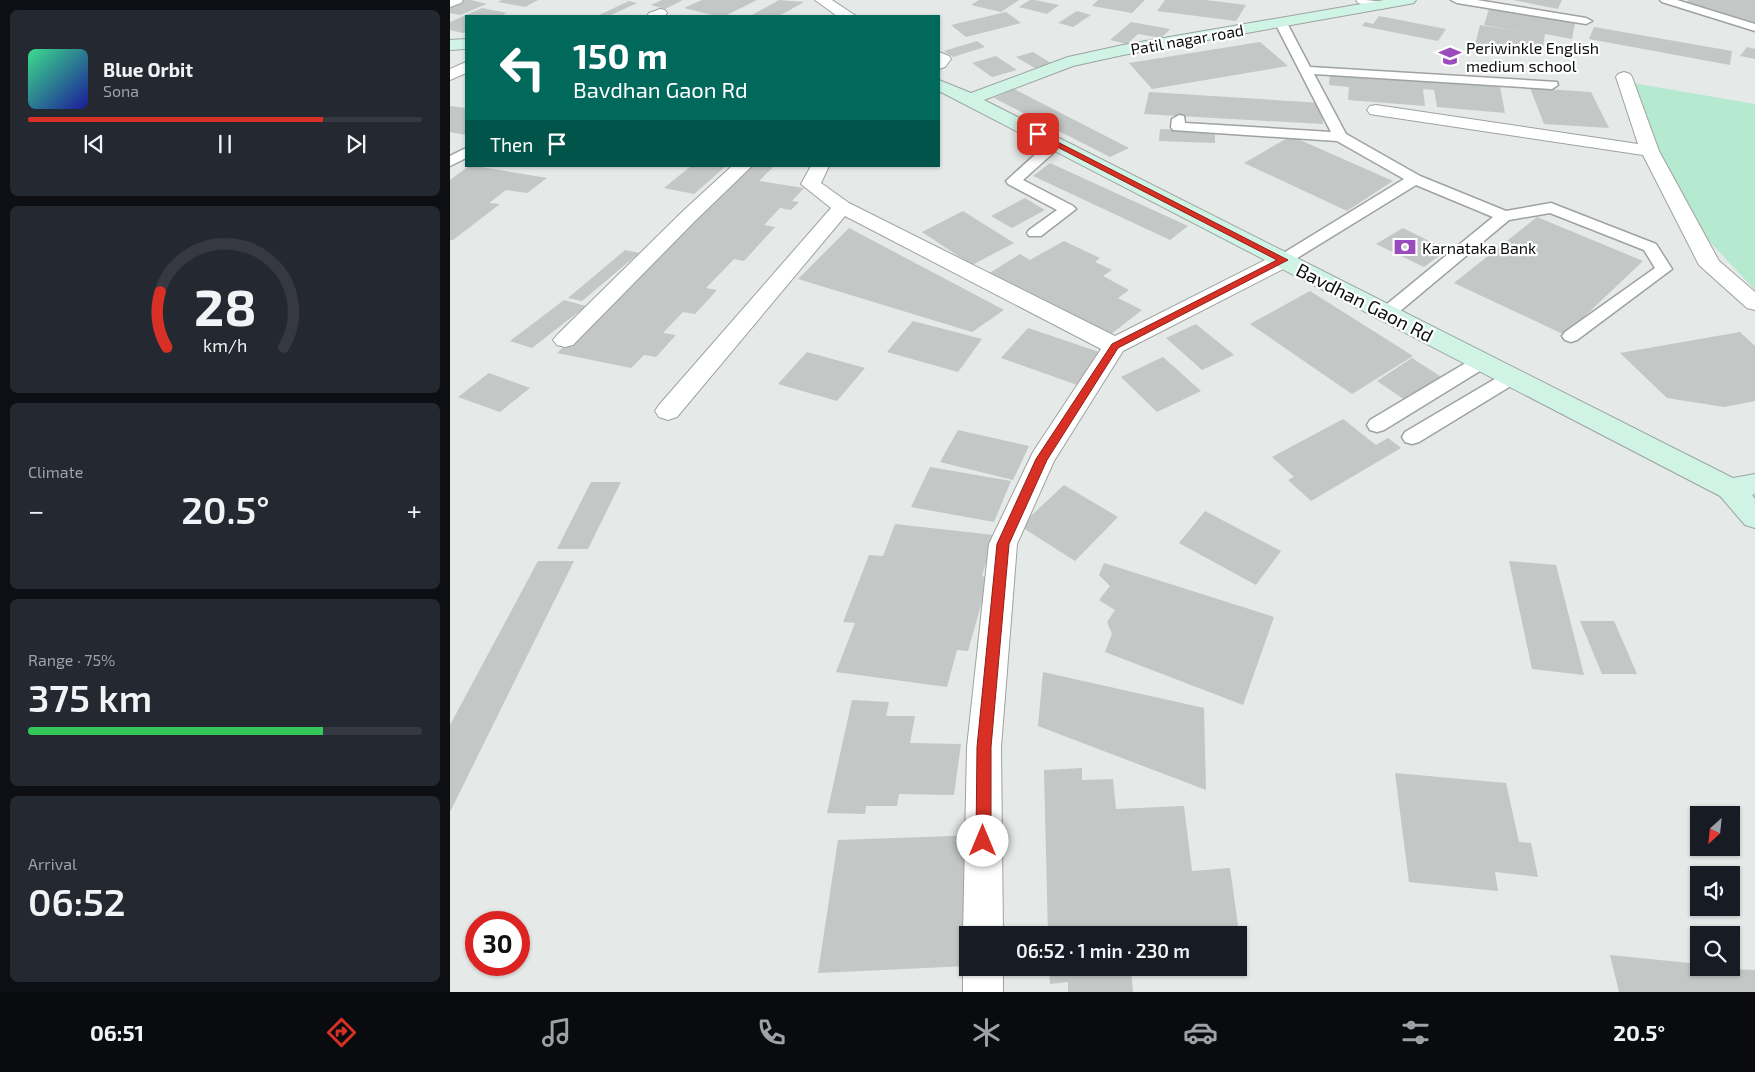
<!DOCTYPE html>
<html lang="en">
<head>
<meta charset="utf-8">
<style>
  body { margin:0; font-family:"Exo 2",sans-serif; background:#242831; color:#f1f3f6; height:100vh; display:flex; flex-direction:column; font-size:19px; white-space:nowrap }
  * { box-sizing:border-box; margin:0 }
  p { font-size:16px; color:#9ea1a6 }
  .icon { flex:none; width:28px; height:28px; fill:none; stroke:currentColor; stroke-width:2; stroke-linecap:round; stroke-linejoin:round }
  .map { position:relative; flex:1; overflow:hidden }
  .sheet { display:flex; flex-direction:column; gap:10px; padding:10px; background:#0d0f14; width:450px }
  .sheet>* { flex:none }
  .hud { position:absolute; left:15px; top:15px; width:475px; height:152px; border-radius:0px; box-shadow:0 1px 4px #0004; background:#00695c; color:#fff; overflow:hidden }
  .needle { width:32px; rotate:207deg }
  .controls { position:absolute; left:1240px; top:806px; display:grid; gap:10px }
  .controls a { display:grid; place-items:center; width:50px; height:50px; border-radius:0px; background:#171b24; box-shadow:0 1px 4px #0004; font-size:25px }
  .speed { position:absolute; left:15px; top:911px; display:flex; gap:10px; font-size:25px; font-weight:700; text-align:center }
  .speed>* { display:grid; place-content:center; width:65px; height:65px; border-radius:50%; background:#171b24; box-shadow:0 1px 4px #0004; line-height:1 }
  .speed .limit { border:8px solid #d22; background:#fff; color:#111 }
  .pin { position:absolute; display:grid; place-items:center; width:42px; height:42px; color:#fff; margin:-21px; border-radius:10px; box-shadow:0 2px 8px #0006 }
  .me { position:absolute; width:55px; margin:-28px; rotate:0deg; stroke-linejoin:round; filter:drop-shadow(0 0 4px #0008) }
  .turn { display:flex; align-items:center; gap:18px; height:105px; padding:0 25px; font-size:22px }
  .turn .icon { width:65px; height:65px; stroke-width:2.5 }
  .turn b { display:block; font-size:35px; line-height:42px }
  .then { display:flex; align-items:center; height:48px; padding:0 25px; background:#0003; gap:10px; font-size:19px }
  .big { font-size:38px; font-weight:600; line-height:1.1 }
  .sheet .widget { flex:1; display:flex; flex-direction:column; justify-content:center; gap:8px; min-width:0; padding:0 18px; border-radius:8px; background:#242831 }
  .sheet .dial { align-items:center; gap:0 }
  .dial svg { height:130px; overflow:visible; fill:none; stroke:#363941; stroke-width:7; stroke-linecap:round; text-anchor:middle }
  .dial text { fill:#f1f3f6; stroke:none }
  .song { display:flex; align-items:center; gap:15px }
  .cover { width:60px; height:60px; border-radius:8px; background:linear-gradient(135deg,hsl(150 70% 55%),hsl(240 70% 35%)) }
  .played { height:5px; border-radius:2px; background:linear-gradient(90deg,#d93025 75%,#363941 75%) }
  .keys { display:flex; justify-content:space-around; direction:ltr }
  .heat { display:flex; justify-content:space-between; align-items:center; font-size:28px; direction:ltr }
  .charge { height:8px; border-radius:4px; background:linear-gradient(90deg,#34c759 75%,#363941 0) }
  .trip { position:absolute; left:509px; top:926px; width:288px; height:50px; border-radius:0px; background:#171b24; box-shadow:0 1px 4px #0004; font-weight:600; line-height:50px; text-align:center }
  .dock { display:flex; height:80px; justify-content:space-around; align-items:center; background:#090b0e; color:#9ea1a6 }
  .dock .icon { width:35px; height:35px }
  .dock .selected { color:#d93025 }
  .dock b { font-size:22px; color:#f1f3f6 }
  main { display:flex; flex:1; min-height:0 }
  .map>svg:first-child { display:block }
</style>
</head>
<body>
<main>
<section class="sheet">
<div class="widget">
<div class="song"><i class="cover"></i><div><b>Blue Orbit</b><p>Sona</p></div></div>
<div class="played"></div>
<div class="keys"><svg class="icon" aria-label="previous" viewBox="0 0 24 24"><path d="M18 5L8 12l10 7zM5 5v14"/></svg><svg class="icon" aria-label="pause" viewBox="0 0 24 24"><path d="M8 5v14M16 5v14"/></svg><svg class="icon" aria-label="next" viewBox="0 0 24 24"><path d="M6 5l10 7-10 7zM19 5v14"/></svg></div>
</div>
<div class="widget dial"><svg viewBox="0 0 100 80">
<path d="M14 69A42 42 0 1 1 86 69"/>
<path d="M14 69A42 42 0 0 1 10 35" stroke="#d93025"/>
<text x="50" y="56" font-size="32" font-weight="700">28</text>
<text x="50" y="72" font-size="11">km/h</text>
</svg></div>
<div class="widget"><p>Climate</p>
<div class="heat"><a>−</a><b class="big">20.5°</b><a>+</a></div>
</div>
<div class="widget"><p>Range · 75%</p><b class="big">375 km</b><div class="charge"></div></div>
<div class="widget"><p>Arrival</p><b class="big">06:52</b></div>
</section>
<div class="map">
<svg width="1305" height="992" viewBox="0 0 1305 992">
  <rect width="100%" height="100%" fill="#e5e9e7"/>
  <path fill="#b5e9d0" d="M1171,81L1305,104V290L1243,224Z"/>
  <g fill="#c3c7c5">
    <path d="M13,0H21L37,4L10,15L0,13V6Z"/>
    <path d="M52,0H88L75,7L48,2Z"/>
    <path d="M212,0H233L215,9L201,5Z"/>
    <path d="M252,0H307L275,16H266L234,8Z"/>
    <path d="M329,0L354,2L329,16H300Z"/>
    <path d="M529,0H569L551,12L521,5Z"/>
    <path d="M580,0H585L609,5L597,14L569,7Z"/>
    <path d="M648,0H695L682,13L642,6Z"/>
    <path d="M715,0H756L796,5L786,21L707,11Z"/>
    <path d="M1063,0H1112L1108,9Z"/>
    <path d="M1239,0H1305V25L1233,3Z"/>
    <path d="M179,1L187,3L159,16H147Z"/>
    <path d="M32,8L57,13L51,16H16V32L13,33L0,30V22Z"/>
    <path d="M1039,9L1125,23L1122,39L1095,34L1092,55L1025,45L1030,25L1067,31L1034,25Z"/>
    <path d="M627,11L641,15L623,27L608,23Z"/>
    <path d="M556,12L571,23L516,37L501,25Z"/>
    <path d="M929,16L996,29L988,41L912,26L915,22L923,24Z"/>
    <path d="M681,22L720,29L711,38L688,34L677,44L660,40Z"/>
    <path d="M1144,27L1282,51L1280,65L1139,39Z"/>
    <path d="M527,41L535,47L503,57L494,51Z"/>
    <path d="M810,42L838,66L702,89L679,63Z"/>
    <path d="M1297,47L1305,49V59L1290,56Z"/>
    <path d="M583,52L601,63L585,68L566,57Z"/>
    <path d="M546,56L567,70L542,77L522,63Z"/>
    <path d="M880,72L1050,86L1055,113L987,107L984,90L973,89L975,106L898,100L899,87L879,85Z"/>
    <path d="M1080,88L1141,92L1159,128L1094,124Z"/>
    <path d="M564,89L679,148L660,157L544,98Z"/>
    <path d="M699,92L871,103L873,124L694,114Z"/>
    <path d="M0,106L16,108V135L0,132Z"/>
    <path d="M710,129L765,131V143L709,141Z"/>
    <path d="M841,136L943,181L897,211L794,163Z"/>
    <path d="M600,163L738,226L720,240L583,176Z"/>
    <path d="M19,166H25L97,178L77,193L56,190L39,203L50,204L3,240H0V180Z"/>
    <path d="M241,166H276L244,194L214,188Z"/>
    <path d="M300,166H324L309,181L354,188L342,201L349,202L341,210L330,208L314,225L325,227L294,261L284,259L256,288L267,290L245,314L233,312L213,333L226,335L206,357L194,355L181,368L107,353Z"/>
    <path d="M575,198L595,210L562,228L541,216Z"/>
    <path d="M513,211L564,243L522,265L472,232Z"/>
    <path d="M1087,217L1193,261L1115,335L1004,283Z"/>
    <path d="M399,228L554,310L522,332L348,279Z"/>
    <path d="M953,228L997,250L974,267L926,244Z"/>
    <path d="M614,241L650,258L645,262L662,270L653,276L679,290L668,298L692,310L656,338L538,274L570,254L580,260Z"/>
    <path d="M175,250L189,253L132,301L118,298Z"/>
    <path d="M860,291L963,356L902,394L800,324Z"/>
    <path d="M114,300L136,306L82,348L60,341Z"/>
    <path d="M463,321L532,339L508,372L437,352Z"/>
    <path d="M746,324L784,355L752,370L716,338Z"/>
    <path d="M578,328L655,354L630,386L551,358Z"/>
    <path d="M1290,332L1305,346V401L1274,407L1217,398L1170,353Z"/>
    <path d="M357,352L415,368L387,401L328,384Z"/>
    <path d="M713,357L751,391L707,412L671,377Z"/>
    <path d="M962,358L996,380L961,404L927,381Z"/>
    <path d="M39,373L80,388L50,412L8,397Z"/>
    <path d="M893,419L926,445L938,438L951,448L861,501L838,480L844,477L822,457Z"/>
    <path d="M508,430L579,446L563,480L490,462Z"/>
    <path d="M480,467L561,481L544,522L461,507Z"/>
    <path d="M141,482H171L138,549H107Z"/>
    <path d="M614,485L668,517L625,561L570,526Z"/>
    <path d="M755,511L831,551L806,585L729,543Z"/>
    <path d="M445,524L544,535L532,576L539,577L518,651L507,650L497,687L386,672L405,623L393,622L419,555L433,556Z"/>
    <path d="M88,561H124L0,812V725Z"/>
    <path d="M1059,561L1106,565L1134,675L1082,669Z"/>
    <path d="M654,563L824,617L793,705L655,652L662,634L657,622L665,610L649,600L660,586L649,575Z"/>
    <path d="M1130,621H1164L1187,674H1152Z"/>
    <path d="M593,672L754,708L756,790L588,726Z"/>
    <path d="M402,700L439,702L436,716H465L460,743L511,744L504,795L449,794L447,806H416L415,814L377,813Z"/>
    <path d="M632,768V780L663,779L666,809L734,806L742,871L780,868L789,933L598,935L594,770Z"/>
    <path d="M945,773L1056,783L1069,842L1081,843L1088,877L1045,872L1048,891L959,882Z"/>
    <path d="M531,835L526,935H518V966L368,973L388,840Z"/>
    <path d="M1160,955L1249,964V968L1305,970V992H1169Z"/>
    <path d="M599,968H681L683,992H618V982L600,984Z"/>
  </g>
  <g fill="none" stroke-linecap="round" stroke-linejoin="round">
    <g stroke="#9ea2a0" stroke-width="3">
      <g id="lane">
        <path d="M1001,0H1027L1136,18L1142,21L1136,24L1007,3Z"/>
        <path d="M1210,0H1227L1305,24V31L1212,2Z"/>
        <path d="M831,20L837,23L860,67L1107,82L1108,85L1102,89L864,74L896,134L970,176L1056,211L1101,203L1106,205L1206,244L1222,269L1127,340L1121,342L1115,340L1112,336L1115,332L1205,268L1194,250L1100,213L1059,220L943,317L937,318L931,317L928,313L931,309L1043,217L966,185L839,263H827L825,260L827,257L954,179L887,141L723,130L721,127L722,119L729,115L734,116L735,123L881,132L825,23Z"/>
        <path d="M606,139L613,143L611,146L573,180L623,206L626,209L591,236H579L577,233L579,230L607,210L558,184L556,181L601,140Z"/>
        <path d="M16,148V158L0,166V156Z"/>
        <path d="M1031,356L1038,358L1040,362L1038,366L934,430L927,432L920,430L917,425L920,420L1024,358Z"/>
        <path d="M1062,371L1069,373L1071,377L1069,381L969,442L962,444L955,442L952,437L955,432L1055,373Z"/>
      </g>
    </g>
    <g stroke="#9ea2a0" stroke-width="2">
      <g id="street">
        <path d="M0,0H13L11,3L0,7Z"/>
        <path d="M365,0H382L406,16H387Z"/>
        <path d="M906,0C916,0 930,0 937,5L935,8L930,9L908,3Z"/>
        <path d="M210,9L215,10L217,13L215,16H197L199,13Z"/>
        <path d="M489,52L499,56L501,59L495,67L489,69Z"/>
        <path d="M16,62V73L0,80V69Z"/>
        <path d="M1174,72L1180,74L1182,77L1209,151L1269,261L1305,292V310L1297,308L1249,265L1193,155L926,115L920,114L917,110L920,106L926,105L1188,144L1166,77L1168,74Z"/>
        <path d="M282,166H302L246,220L123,345L115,347L107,345L103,340L107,335L232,212Z"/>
        <path d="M361,166H379L371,183L399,203L665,336L825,255L833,254L841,255L844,260L841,265L673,351L604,461L567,544L551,747L553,935H518V945L513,935L517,747L539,544L583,452L651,349L395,216L227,417L218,420L209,417L205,411L209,405L381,208L351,184Z"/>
        <path d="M518,957V968H553V992H513V968Z"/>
      </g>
    </g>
    <g stroke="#9ea2a0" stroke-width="2">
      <g id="secondary">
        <path d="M934,0H966L964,3L959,4L673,55L623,66L534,100L1283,478L1305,474V494L1302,495L1305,499V528L1295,525L1270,496L489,91V80L521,93L618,57L673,45Z"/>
        <path d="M16,39V49L0,50V40Z"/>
      </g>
    </g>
    <use href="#lane" fill="#fff" fill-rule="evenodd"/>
    <use href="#street" fill="#fff" fill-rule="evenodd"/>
    <use href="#secondary" fill="#cff4e6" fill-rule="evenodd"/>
  </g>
  <path fill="#d93025" stroke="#8d1f18" d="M588,132L838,260L668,348L597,460L559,544L541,747V841L539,846L533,849L528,846L526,841L527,747L547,544L586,459L662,344L827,260L586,136V133Z"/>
  <defs>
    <g id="school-bare" transform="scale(1.725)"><path d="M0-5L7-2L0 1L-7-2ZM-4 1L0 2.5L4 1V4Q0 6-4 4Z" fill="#9a4bbc" stroke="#fff" stroke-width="2.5" paint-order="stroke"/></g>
    <g id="bank-bare" transform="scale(1.725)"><path d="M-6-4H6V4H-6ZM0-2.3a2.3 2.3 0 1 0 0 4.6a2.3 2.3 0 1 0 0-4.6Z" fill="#9a4bbc" stroke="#fff" stroke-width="2.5" paint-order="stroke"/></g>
  </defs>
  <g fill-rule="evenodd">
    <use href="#school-bare" x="1000" y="56"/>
    <use href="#bank-bare" x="955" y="247"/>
  </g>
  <g text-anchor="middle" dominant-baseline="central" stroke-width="4.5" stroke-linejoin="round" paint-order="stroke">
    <g font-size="16" fill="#0d0e0e" stroke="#fff">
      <text transform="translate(737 39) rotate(-10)">Patil nagar road</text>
    </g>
    <g font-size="16" fill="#0d0e0e" stroke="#fff" text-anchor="start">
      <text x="1016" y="47">Periwinkle English<tspan x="1016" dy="18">medium school</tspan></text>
      <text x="972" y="247">Karnataka Bank</text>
    </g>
    <g font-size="19" fill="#0d0e0e" stroke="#fff">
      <text transform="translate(915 302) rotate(27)">Bavdhan Gaon Rd</text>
    </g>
  </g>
</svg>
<div class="controls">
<a><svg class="needle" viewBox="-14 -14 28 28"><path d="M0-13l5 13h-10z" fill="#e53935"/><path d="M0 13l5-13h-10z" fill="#9ea1a6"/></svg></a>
<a><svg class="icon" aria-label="sound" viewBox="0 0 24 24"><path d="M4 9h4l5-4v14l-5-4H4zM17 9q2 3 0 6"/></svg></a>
<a><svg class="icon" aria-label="search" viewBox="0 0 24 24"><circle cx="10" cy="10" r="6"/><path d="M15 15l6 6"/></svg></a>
</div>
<div class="speed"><div class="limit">30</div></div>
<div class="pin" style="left:588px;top:134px;background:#d93025"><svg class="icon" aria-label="arrive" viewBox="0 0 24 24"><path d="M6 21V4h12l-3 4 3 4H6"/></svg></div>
<svg class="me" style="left:533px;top:841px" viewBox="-20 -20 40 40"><circle r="19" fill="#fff"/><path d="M0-13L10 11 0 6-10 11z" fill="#d93025"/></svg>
<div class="trip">06:52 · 1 min · 230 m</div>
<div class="hud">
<div class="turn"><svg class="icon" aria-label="left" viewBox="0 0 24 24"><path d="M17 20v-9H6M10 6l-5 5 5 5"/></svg><div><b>150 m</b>Bavdhan Gaon Rd</div></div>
<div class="then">Then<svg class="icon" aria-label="arrive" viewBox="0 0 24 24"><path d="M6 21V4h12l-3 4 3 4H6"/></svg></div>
</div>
</div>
</main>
<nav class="dock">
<b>06:51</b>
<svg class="icon selected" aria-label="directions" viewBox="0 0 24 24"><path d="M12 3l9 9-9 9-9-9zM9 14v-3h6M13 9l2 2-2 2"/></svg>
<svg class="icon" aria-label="music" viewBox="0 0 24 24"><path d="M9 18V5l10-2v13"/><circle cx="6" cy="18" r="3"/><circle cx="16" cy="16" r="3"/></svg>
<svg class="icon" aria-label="phone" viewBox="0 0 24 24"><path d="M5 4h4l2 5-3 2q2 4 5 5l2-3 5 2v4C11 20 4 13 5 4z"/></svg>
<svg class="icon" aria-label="climate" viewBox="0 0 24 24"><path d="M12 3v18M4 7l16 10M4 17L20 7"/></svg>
<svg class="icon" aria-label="car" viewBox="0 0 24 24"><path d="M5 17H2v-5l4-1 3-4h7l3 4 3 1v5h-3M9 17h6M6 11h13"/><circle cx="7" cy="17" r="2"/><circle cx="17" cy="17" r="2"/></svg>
<svg class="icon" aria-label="filters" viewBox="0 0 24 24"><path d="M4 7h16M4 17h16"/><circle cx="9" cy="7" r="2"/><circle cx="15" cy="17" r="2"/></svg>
<b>20.5°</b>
</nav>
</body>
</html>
